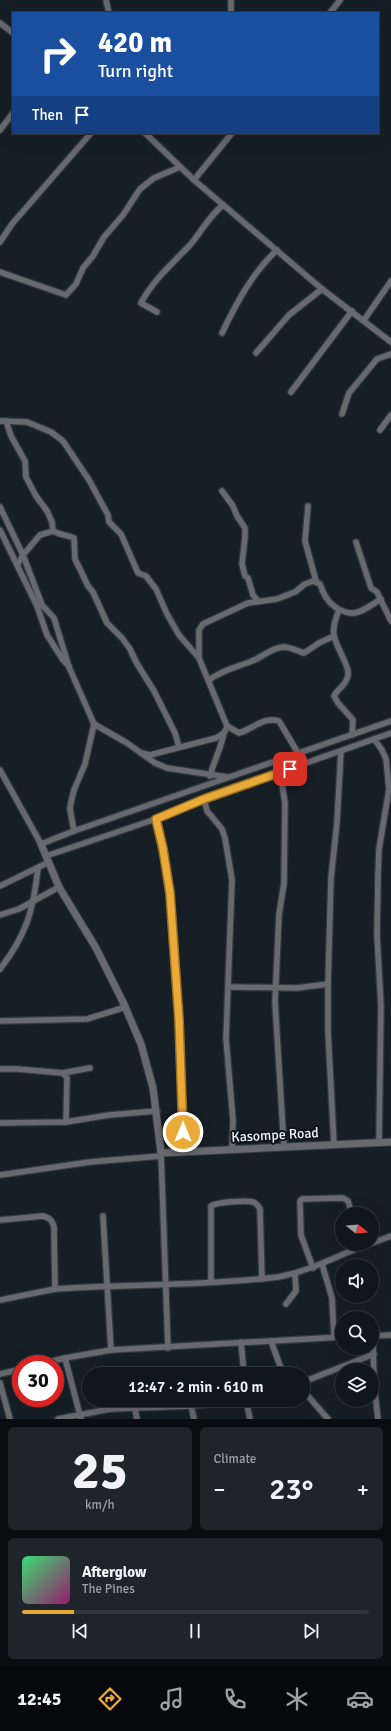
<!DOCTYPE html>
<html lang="en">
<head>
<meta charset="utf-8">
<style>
  body { margin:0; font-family:Signika,sans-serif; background:#1e2429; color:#f1f3f6; height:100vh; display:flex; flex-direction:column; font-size:15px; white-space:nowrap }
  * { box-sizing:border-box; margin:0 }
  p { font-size:13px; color:#9c9fa3 }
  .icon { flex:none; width:22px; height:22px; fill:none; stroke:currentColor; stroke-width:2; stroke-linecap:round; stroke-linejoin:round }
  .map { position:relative; height:1419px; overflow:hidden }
  .panel { display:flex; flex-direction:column; gap:8px; padding:8px; background:#090d0f; flex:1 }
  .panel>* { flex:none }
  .top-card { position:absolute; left:12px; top:12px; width:367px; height:122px; border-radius:0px; box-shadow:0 4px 16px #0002,0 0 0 1px #30363b; background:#1a4fa0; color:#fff; overflow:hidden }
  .needle { width:26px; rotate:107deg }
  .buttons { position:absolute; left:335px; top:1207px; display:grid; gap:8px }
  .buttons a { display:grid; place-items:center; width:44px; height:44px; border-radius:50%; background:#10171c; box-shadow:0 4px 16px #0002,0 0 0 1px #30363b; font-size:20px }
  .speed { position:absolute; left:12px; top:1355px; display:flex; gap:8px; font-size:20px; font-weight:700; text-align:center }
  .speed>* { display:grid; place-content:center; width:52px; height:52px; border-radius:50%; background:#10171c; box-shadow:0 4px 16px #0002,0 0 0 1px #30363b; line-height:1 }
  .speed .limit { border:6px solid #d22; background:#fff; color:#111 }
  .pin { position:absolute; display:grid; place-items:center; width:34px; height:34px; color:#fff; margin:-17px; border-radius:8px; box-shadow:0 2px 6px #0006 }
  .me { position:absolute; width:44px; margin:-22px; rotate:0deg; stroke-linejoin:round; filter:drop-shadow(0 0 3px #0008) }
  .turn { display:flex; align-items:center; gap:14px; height:84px; padding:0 20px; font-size:18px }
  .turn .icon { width:52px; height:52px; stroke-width:2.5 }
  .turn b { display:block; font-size:28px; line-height:34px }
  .then { display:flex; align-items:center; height:38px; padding:0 20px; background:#0003; gap:8px; font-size:15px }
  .big { font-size:30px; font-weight:600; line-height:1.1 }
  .panel .tile { flex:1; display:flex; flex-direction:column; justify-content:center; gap:6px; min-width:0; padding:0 14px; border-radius:6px; background:#1e2429 }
  .panel .dial { align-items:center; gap:0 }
  .dial b { font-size:52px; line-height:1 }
  .song { display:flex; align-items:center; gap:12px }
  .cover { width:48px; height:48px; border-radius:6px; background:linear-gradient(135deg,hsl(140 70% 55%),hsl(320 70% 35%)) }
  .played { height:4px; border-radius:2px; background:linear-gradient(90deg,#eaaa38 15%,#30363b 15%) }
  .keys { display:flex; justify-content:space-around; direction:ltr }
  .heat { display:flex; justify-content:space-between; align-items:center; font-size:22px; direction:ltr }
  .panel .tiles { flex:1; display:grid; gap:8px; grid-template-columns:1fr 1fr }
  .tile:last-child { grid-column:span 2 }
  .trip { position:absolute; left:82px; top:1367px; width:228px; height:40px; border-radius:20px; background:#10171c; box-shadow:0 4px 16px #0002,0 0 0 1px #30363b; font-weight:600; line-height:40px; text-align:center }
  .tab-bar { display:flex; height:64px; justify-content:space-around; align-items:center; background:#06090b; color:#9c9fa3 }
  .tab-bar .icon { width:28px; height:28px }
  .tab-bar .selected { color:#eaaa38 }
  .tab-bar b { font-size:18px; color:#f1f3f6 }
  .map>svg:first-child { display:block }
</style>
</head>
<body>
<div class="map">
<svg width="391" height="1419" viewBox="0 0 391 1419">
  <rect width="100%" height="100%" fill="#161f25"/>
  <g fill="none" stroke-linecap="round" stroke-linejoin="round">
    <g stroke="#30393e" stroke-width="8">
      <g id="minor">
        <path d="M106,0L109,13"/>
        <path d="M231,0V13"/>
        <path d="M330,13L340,0"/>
        <path d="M0,23L13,33"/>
        <path d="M0,130L13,113"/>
        <path d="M145,133L194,180L322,289L391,342"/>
        <path d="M194,180L232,133"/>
        <path d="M0,242L12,224L91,133"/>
        <path d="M0,272L66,295L76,284L83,268L93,256L104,237L123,215L140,189L154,178L180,167"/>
        <path d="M157,312L141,303C153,280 173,263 190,245C202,231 209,216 223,205"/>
        <path d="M364,320L391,281"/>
        <path d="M222,333C236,304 252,273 277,250"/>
        <path d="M256,353L289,315L322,289"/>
        <path d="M291,392L352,311"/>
        <path d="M342,414L349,393L377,359L391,354"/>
        <path d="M0,421L27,422L51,432L63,441L89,480L108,515L109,522L121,534L138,573L146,576L156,589L167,614L179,635L199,658"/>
        <path d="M6,421L11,436L25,461L26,477L36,496L47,511L52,522L53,531"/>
        <path d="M380,430L391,415"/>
        <path d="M222,491L233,506L237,516L245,528V537L242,564L245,576L248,578L253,595L258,601"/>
        <path d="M308,506L305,541L316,581"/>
        <path d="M0,507L23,555L42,605L54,618L69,667L94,724L85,764L74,790L71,802L70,809L74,831"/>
        <path d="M0,530L37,606L47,635L63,660L69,666"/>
        <path d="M356,542L371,588L377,592L391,621"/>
        <path d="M18,564L23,555L40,535L53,531C60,535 67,535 74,538L75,559L88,586L93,592L107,623L122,638L130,649L136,662L154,691L175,733L179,747"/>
        <path d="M339,610C329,635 334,637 344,660C346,665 349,670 348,675C347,685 338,688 334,696L338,703L353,720L352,735"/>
        <path d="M209,680C222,670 237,667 252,661C263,657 271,648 283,647C291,647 297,651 304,653L319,643L334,636"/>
        <path d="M94,724L127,743L155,763L167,768L227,777"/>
        <path d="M227,726L239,733C253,729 264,716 279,721L298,753"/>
        <path d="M374,739L382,750L386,759L389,789L379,849L378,875L377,935L381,1006L379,1143"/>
        <path d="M141,753L150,755L216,738C221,735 226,733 227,726L199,658V630L203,624L248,603L277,599L295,592L305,584L313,581L320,584C323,594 327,601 335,607C355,620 363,610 381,599"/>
        <path d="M0,770L41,844L74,831L391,721"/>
        <path d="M278,773L282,784L285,803L284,883L279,915L275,1002L284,1147"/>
        <path d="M210,776C214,761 221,748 224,733"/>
        <path d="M204,799L207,811L222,829L225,838L232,880L226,1039L233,1120L232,1150"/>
        <path d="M156,819L166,869L172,917L180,1041L183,1152"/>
        <path d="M46,856L156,819L204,799L391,733"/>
        <path d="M0,886L49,862"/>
        <path d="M0,915L19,909L59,887"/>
        <path d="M0,969C27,934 33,911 38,868"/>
        <path d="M229,987L297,988L328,984"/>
        <path d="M0,1021L87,1019L126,1007"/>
        <path d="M0,1069H17L63,1073L67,1078L66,1122"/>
        <path d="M63,1073L90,1068"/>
        <path d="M0,1123L66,1122L109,1115L157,1111"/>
        <path d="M334,1145L328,1031V984L331,878L337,822L341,751"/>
        <path d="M161,1153L168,1348"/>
        <path d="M0,1175L90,1162L161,1156"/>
        <path d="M103,1216L111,1350"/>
        <path d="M0,1220L43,1216C50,1218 52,1220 54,1227L55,1289C129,1284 204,1286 278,1277C311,1271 338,1255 369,1244"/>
        <path d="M372,1243L391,1236"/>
        <path d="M322,1264L332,1298L334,1337"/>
        <path d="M313,1268L301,1235L300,1201L302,1199L343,1198L348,1201L352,1214"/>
        <path d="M211,1281V1206C217,1202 246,1200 253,1202C257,1203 258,1206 260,1209L262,1279"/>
        <path d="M0,1300L55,1289"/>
        <path d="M286,1304L296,1291L295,1274"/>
        <path d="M372,1336L391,1335"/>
        <path d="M373,1336L374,1384L378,1419"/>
        <path d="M271,1341L283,1374"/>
        <path d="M241,1342L244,1374"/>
        <path d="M65,1358L81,1419"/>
        <path d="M41,1364L65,1358L111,1350L342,1337"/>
        <path d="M0,1374L21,1369"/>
        <path d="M303,1382L374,1354"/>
        <path d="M0,1383L10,1419"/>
        <path d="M303,1397L308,1396L328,1419"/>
        <path d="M246,1400L250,1419"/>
        <path d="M191,1406L194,1419"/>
        <path d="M135,1409L137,1419"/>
        <path d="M58,1419L110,1409L191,1406L248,1400"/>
      </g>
    </g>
    <g stroke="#30393e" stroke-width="9">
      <path id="tertiary" d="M41,844L59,887L96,948L123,1002L141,1044L153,1088L161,1153L391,1142"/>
    </g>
    <use href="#minor" stroke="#67696e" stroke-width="5.5"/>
    <use href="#tertiary" stroke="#67696e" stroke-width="7"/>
  </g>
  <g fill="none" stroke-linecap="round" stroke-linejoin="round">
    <g stroke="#986e24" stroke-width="10">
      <path id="route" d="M183,1132L179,1020L170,893L163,849L156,819L204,799L290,769"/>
    </g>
    <use href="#route" stroke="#eaaa38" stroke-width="7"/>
  </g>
  <g text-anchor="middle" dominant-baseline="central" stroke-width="4" stroke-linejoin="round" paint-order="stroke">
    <g font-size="14" fill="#eef4f8" stroke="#0d161b">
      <text transform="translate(275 1135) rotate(-3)">Kasompe Road</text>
    </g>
  </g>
</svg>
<div class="buttons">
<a><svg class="needle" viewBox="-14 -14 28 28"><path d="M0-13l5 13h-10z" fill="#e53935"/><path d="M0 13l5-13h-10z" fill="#9c9fa3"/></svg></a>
<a><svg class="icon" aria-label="sound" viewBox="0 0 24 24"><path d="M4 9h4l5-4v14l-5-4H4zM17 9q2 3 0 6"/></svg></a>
<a><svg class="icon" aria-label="search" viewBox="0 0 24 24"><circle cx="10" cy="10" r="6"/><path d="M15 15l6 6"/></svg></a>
<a><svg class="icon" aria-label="layers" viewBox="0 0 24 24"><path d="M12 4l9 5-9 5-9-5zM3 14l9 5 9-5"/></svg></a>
</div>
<div class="speed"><div class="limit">30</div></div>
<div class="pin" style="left:290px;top:769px;background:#d93025"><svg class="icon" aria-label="arrive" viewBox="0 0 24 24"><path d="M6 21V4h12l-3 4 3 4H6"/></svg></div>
<svg class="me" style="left:183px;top:1132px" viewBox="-20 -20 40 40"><circle r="17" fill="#eaaa38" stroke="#fff" stroke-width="3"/><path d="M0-11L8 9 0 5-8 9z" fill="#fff"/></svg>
<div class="trip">12:47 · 2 min · 610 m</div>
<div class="top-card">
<div class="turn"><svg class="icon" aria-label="right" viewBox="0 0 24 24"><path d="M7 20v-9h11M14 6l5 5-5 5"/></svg><div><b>420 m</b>Turn right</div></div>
<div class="then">Then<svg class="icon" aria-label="arrive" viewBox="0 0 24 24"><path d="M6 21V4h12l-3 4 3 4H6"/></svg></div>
</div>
</div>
<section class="panel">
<div class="tiles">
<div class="tile dial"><b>25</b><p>km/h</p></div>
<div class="tile"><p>Climate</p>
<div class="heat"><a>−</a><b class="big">23°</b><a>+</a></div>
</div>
<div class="tile">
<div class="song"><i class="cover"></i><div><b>Afterglow</b><p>The Pines</p></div></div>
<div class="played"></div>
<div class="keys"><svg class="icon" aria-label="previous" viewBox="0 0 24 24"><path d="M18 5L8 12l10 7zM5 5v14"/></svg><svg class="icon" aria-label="pause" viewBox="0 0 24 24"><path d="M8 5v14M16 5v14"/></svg><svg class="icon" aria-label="next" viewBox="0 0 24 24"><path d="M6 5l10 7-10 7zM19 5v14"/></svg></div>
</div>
</div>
</section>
<nav class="tab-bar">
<b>12:45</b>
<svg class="icon selected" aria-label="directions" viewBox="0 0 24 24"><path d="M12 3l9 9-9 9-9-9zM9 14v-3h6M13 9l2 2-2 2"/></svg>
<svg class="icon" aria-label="music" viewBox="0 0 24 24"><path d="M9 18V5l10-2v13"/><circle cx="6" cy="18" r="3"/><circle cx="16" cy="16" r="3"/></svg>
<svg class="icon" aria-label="phone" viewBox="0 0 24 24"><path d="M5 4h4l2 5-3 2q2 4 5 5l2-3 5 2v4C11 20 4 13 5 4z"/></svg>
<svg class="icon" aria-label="climate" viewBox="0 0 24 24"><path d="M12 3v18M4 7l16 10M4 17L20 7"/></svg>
<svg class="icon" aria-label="car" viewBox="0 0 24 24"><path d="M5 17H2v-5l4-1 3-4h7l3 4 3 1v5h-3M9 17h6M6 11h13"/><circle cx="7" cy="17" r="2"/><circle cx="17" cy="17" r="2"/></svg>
</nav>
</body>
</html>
